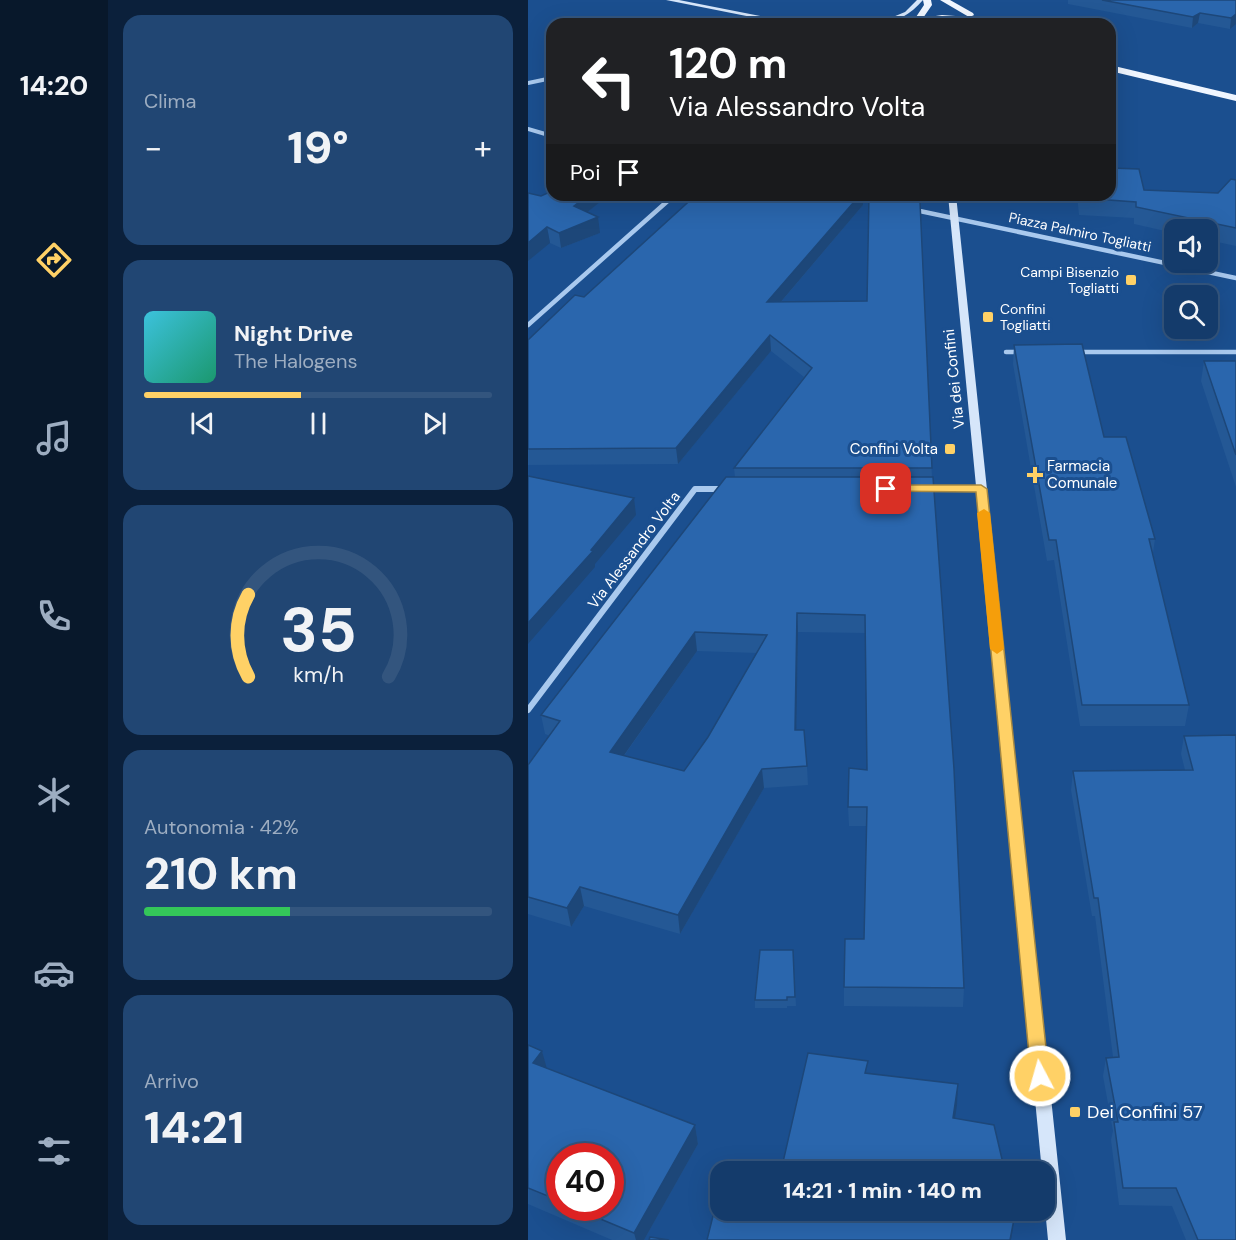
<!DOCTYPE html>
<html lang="it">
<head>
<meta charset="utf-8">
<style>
  body { margin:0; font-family:"DM Sans",sans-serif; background:#214673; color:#f1f3f6; height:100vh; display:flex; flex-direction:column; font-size:22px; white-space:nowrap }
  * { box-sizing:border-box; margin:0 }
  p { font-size:20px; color:#9dadc1 }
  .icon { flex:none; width:33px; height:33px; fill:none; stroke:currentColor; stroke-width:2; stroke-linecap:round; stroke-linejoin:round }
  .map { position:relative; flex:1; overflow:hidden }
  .drawer { display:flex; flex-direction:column; gap:15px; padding:15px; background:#0b203b; width:420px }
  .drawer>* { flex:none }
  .top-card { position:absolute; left:18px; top:18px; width:570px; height:183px; border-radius:18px; box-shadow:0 6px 24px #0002,0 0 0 2px #33557e; background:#202124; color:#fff; overflow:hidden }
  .buttons { position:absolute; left:636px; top:219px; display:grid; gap:12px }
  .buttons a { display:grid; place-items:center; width:54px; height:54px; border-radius:12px; background:#143b6b; box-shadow:0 6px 24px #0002,0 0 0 2px #33557e; font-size:30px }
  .speed { position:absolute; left:18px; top:1143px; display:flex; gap:12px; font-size:30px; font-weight:700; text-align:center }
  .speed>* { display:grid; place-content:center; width:78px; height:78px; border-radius:50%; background:#143b6b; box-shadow:0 6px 24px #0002,0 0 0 2px #33557e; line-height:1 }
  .speed .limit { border:9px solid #d22; background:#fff; color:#111 }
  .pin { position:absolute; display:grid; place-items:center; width:51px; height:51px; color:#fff; margin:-26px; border-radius:12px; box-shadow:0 3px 9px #0006 }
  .me { position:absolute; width:66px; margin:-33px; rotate:354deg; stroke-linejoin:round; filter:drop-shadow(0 0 4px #0008) }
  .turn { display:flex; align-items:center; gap:21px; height:126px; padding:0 24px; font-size:27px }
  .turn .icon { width:78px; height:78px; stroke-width:2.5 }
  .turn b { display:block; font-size:42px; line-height:51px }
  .then { display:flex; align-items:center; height:57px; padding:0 24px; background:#0003; gap:12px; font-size:22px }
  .big { font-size:45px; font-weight:800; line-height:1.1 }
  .drawer .widget { flex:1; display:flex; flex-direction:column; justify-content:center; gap:9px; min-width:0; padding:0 21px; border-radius:18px; background:#214673 }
  .drawer .dial { align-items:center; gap:0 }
  .dial svg { height:156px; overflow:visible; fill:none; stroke:#33557e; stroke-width:7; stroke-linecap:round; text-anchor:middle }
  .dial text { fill:#f1f3f6; stroke:none }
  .song { display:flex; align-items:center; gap:18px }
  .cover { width:72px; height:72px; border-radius:9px; background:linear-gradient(135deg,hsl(190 70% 55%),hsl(160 70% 35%)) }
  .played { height:6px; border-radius:3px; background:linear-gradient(90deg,#ffd166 45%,#33557e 45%) }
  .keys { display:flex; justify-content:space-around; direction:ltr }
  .heat { display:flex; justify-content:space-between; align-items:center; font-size:33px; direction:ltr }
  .charge { height:9px; border-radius:4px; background:linear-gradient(90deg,#34c759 42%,#33557e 0) }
  .trip { position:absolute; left:182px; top:1161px; width:345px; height:60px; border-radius:18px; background:#143b6b; box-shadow:0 6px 24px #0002,0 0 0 2px #33557e; font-weight:800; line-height:60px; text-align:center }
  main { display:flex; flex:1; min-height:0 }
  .dock { display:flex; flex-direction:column; width:108px; justify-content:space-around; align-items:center; background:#08182b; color:#9dadc1 }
  .dock .icon { width:42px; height:42px }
  .dock .current { color:#ffd166 }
  .dock b { font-size:27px; color:#f1f3f6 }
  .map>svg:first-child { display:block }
</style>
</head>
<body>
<main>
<nav class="dock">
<b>14:20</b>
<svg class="icon current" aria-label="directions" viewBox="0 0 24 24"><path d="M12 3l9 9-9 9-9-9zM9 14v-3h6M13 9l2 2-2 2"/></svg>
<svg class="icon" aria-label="music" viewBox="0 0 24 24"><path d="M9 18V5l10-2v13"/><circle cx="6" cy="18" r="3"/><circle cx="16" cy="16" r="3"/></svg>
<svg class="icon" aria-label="phone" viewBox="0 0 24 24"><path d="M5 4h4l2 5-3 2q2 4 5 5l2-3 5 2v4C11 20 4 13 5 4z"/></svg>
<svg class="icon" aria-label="climate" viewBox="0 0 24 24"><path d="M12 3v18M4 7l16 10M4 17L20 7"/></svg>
<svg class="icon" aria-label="car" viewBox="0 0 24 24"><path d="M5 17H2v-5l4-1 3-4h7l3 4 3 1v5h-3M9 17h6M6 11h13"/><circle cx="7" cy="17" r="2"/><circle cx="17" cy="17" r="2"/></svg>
<svg class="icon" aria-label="filters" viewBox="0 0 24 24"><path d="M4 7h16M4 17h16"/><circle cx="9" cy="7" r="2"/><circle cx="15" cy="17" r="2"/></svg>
</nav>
<section class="drawer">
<div class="widget"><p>Clima</p>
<div class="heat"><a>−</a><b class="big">19°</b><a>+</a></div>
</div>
<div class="widget">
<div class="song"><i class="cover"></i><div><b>Night Drive</b><p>The Halogens</p></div></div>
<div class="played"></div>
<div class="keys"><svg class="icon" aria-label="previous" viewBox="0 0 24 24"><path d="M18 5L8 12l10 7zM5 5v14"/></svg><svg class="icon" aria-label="pause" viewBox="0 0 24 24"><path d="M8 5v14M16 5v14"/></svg><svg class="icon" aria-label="next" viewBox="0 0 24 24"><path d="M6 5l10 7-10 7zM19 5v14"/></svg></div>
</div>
<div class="widget dial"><svg viewBox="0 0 100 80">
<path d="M14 69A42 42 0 1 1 86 69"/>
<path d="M14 69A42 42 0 0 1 14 27" stroke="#ffd166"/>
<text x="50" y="56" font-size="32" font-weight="700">35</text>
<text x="50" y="72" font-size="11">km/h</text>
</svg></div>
<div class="widget"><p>Autonomia · 42%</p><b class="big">210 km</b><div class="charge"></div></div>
<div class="widget"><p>Arrivo</p><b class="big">14:21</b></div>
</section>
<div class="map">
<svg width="708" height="1240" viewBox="0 0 708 1240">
  <rect width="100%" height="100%" fill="#1b4f8f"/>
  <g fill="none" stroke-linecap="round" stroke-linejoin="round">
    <g stroke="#a9c9ee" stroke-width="4">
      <path d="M0,83L24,78"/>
      <path d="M0,129L24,136"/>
      <path d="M141,199L146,195"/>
    </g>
    <g stroke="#a9c9ee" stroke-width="4.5">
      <path d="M387,210L708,278"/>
      <path d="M0,325L143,198"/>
      <path d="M478,352H491"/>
      <path d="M550,352H708"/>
    </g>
    <g stroke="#a9c9ee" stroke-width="6">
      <path d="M400,489H453"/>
      <path d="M0,710L167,489H195"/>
    </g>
    <g fill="#d6e6fa" fill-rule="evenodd">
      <path d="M138,0H151L272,24H259Z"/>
      <path d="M389,0H395C383,14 367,24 348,24L377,12Z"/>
      <path d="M420,195H428L538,1240H520L516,1198V1172H514Z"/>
    </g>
    <g fill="#f0f6ff" fill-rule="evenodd">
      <path d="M395,0H403L404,5L395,18L414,15L441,17L412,0H422L445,13L446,15L442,17L461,21L457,23L414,19L389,24H372L386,20L396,5Z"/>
      <path d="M582,65L708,95V101L582,71Z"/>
    </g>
  </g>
  <g fill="#245895" fill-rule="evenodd">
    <path d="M540,0H708L702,29L670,23L664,28L540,4Z"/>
    <path d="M708,180V246L680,240V230H646V233L606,224V218L551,215L549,195H582L616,190L690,193Z"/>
    <path d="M81,195L59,212L72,233L33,248L22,243L13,196Z"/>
    <path d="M168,195H389L404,477L436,988L435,1007L316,1006V987L336,939L339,826H321L320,807L339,770L337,633L270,632L268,730L279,766L280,785L236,788L152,934L56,906L43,927L0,914V765L22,736L17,734L13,715L207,477L206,468L276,377L243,351L150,464L0,465V340L56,297ZM335,197L341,198L339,301L253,302L335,205ZM169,651L229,653L180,737L156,771L96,756Z"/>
    <path d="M486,345L576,437L627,539L625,553L661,705L657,726H552L526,560L519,561L485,364Z"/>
    <path d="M676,361H708V487L673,381Z"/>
    <path d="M708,735V1240H658L644,1206L591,1205L583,1140L585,1131L575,1076L578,1058L585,1057L567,916H564L543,790L545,771L657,770L653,754L656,736Z"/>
    <path d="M265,950L268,1006H259V1008H227V1000Z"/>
    <path d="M0,1045L14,1051L18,1068L167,1125L170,1144L116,1240H84L0,1204ZM32,1156L82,1208H32Z"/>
  </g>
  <g fill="#1d4779">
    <path d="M672,13L670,23L664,28L665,17Z"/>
    <path d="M708,14V24L702,29L703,18Z"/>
    <path d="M60,195H81L48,221L46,206Z"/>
    <path d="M332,195H335V205L240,317L239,302Z"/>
    <path d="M70,217L72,233L33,248L31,233Z"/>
    <path d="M19,227L22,243L0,261V243Z"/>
    <path d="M242,335L243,351L150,464L148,448Z"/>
    <path d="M106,498L108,515L67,564V567L0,644V623Z"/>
    <path d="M269,613L270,632L268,749L267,730Z"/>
    <path d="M167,632L169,651L85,771L82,752Z"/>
    <path d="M234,769L236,788L152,934L150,915Z"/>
    <path d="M52,887L56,906L43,927L39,908Z"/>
    <path d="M14,1051L19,1069L5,1063Z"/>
    <path d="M430,1084L429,1105L424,1139L425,1118Z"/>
    <path d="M167,1125L170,1144L116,1240H108L106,1233Z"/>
    <path d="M487,1214L483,1240H482Z"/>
  </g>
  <g fill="#2a66ad" stroke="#1d4779" stroke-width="1.5" fill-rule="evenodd">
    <path d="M574,0H708V14L703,18L672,13L665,17Z"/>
    <path d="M582,168L611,169L616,190L690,193L703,179L708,180V228L608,207V202L553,198L552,195H582Z"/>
    <path d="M24,191V195H60L46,206L70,217L31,233L19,227L0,243V193L13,196Z"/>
    <path d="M168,195H332L239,302L339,301L341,195H355L392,202L404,468H206L284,368L242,335L148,448L0,449V340L47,295L56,297Z"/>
    <path d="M554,344L576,437H598L627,539H621L661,705H554L528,540H521L486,345Z"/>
    <path d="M676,361H708V455Z"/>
    <path d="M0,476L106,498L63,550L65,551L0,623Z"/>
    <path d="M198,477H405L426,769L436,988L316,987L317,939H336L339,807H320L321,768L339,770L337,615L269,613L267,730H276L279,766L234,769L150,915L52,887L39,908L0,897V765L32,721L13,715ZM167,632L239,635L180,737L156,771L82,752Z"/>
    <path d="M708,735V1240H670L648,1188H595L586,1122H590L578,1058L591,1057L570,898H566L545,771L665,770L656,736Z"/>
    <path d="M232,950H265L267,997H259V1000H227Z"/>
    <path d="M0,1045L14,1051L5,1063L167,1125L106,1233L46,1208H82V1156H32V1201L0,1188Z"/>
    <path d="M280,1053L340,1061L337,1073L430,1084L425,1118L466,1125L477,1172H196L198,1162L253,1171Z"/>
    <path d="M192,1188V1210H486L487,1214L482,1240H179Z"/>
    <path d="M122,1237L141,1240H121Z"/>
  </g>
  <path fill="#ffd166" stroke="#a68842" stroke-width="1.5" d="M358,485H453L459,489L521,1076L519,1081L512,1084L506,1081L503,1076L448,492L353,491V486Z"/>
  <path fill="#f59e0b" d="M456,509L462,513L476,649L469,654L462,649L449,513Z"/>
  <g fill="#ffd166" stroke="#1b4f8f" stroke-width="2">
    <rect x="597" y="274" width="12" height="12" rx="3"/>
    <rect x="454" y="311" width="12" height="12" rx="3"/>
    <rect x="416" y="443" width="12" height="12" rx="3"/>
    <path d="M504 466h6v6h6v6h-6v6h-6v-6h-6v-6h6z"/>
    <rect x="541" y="1106" width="12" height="12" rx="3"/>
  </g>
  <g text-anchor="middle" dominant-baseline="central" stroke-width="6" stroke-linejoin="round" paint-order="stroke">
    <g font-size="14" fill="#fff" stroke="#1b4f8f">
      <text transform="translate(552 232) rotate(12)">Piazza Palmiro Togliatti</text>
    </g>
    <g font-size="14" fill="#fff" stroke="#1b4f8f" text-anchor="end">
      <text x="591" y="272">Campi Bisenzio<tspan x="591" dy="16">Togliatti</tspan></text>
      <text x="472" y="309" text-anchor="start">Confini<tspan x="472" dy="16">Togliatti</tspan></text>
    </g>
    <g font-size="15" fill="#fff" stroke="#1b4f8f">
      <text transform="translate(426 379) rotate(-96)">Via dei Confini</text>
      <text transform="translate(106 550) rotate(-53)">Via Alessandro Volta</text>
    </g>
    <g font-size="15" fill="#fff" stroke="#1b4f8f" text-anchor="end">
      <text x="410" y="449">Confini Volta</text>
      <text x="519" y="466" text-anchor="start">Farmacia<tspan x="519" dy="17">Comunale</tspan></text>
    </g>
    <g font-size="18" fill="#fff" stroke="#1b4f8f" text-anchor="start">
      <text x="559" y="1112">Dei Confini 57</text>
    </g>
  </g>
</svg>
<div class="buttons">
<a><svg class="icon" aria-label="sound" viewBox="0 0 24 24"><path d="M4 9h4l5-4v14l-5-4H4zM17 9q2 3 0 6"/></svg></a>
<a><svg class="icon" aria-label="search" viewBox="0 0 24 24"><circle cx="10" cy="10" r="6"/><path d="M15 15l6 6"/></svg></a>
</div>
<div class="speed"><div class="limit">40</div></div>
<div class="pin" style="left:358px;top:489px;background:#d93025"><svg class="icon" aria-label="arrive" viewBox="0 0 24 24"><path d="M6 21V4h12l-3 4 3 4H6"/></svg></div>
<svg class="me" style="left:512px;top:1076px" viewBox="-20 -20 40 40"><circle r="17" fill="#ffd166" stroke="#fff" stroke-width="3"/><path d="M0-11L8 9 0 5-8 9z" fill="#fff"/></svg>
<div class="trip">14:21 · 1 min · 140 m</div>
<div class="top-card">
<div class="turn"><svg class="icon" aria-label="left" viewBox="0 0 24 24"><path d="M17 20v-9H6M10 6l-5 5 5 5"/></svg><div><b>120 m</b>Via Alessandro Volta</div></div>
<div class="then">Poi<svg class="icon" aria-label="arrive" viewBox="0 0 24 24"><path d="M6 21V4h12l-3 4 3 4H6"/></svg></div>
</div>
</div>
</main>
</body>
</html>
